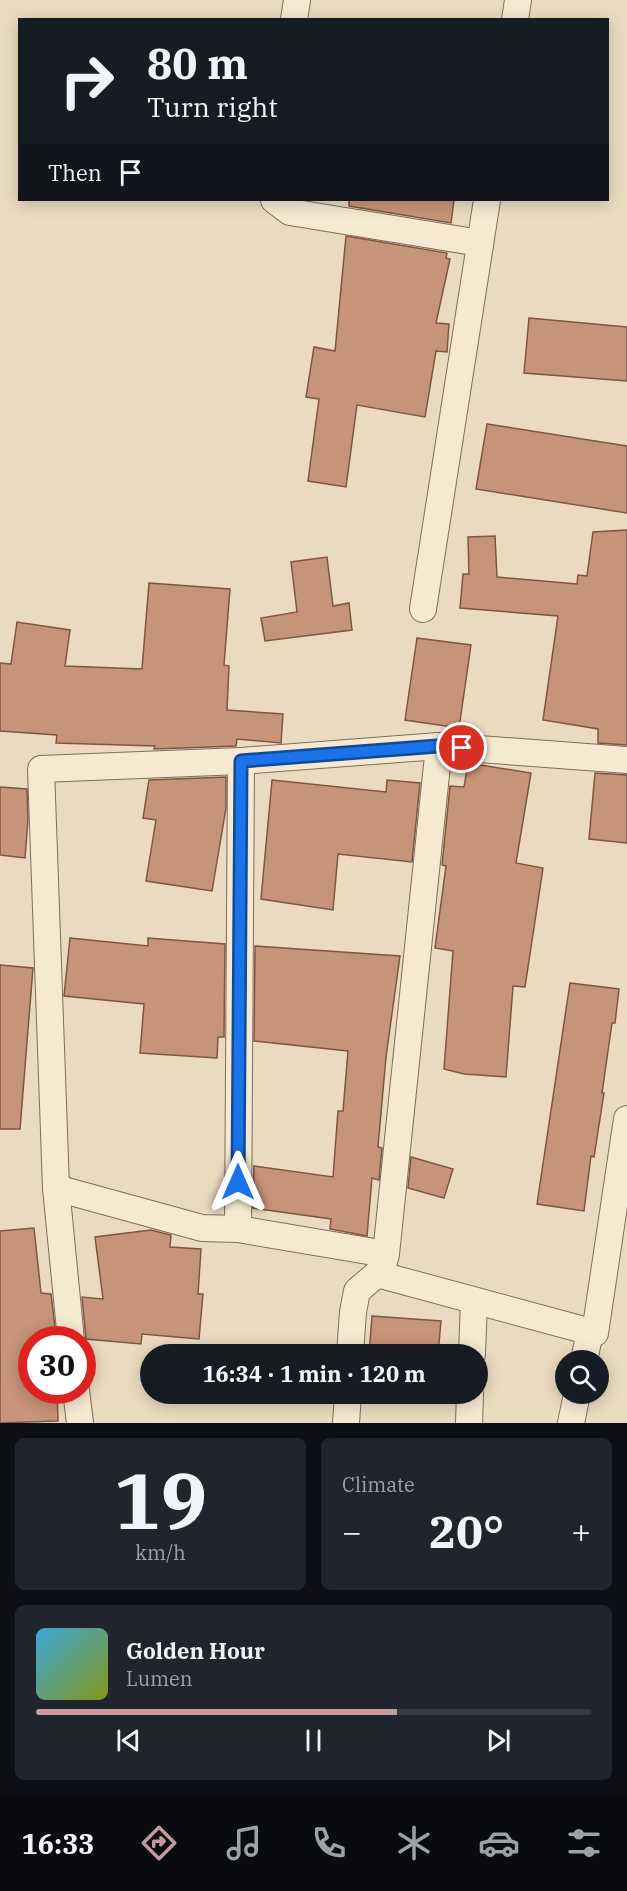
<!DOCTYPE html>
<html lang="en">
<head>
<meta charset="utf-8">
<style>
  body { margin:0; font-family:"IBM Plex Serif",serif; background:#20242c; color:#f1f3f6; height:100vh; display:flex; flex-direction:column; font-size:22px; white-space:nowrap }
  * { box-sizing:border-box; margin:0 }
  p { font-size:20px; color:#9ea1a6 }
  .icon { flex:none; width:33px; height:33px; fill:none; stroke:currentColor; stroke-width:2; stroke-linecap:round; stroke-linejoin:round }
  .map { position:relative; height:1423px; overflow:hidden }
  .details { display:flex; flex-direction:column; gap:15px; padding:15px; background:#0d0f14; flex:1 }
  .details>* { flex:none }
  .hud { position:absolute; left:18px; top:18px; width:591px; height:183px; border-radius:0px; box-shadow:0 3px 15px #0003; background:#171b24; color:#f1f3f6; overflow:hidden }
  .fabs { position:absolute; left:555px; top:1350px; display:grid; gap:12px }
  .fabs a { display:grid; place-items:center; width:54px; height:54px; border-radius:50%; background:#171b24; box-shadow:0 3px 15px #0003; font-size:30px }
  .speed { position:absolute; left:18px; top:1326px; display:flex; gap:12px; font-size:30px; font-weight:700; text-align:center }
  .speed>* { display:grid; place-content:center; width:78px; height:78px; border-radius:50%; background:#171b24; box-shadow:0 3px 15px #0003; line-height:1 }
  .speed .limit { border:9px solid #d22; background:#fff; color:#111 }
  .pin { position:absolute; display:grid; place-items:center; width:51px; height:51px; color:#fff; margin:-26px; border:3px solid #fff; border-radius:50%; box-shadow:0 2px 6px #0007 }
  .me { position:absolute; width:66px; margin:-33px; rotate:0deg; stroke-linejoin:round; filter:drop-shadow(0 0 4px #0008) }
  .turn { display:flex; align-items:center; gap:21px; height:126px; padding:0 30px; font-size:27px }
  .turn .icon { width:78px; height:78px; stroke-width:2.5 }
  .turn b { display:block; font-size:42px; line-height:51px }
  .then { display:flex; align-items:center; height:57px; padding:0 30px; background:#0003; gap:12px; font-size:22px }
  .big { font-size:45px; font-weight:700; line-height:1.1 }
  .details .card { flex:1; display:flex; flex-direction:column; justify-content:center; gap:9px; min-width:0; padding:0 21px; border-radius:9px; background:#20242c }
  .details .dial { align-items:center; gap:0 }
  .dial b { font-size:78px; line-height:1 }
  .song { display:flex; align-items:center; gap:18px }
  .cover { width:72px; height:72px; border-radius:9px; background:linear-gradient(135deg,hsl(200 70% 55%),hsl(70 70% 35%)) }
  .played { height:6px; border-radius:3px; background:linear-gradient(90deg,#c49a9f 65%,#363941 65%) }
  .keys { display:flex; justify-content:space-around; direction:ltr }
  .heat { display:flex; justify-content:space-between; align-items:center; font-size:33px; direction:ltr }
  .details .tiles { flex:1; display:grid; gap:15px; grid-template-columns:1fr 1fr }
  .card:last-child { grid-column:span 2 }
  .trip { position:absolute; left:140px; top:1344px; width:348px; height:60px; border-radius:30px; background:#171b24; box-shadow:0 3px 15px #0003; font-weight:700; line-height:60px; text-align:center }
  .tab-bar { display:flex; height:96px; justify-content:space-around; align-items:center; background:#090b0e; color:#9ea1a6 }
  .tab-bar .icon { width:42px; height:42px }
  .tab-bar .selected { color:#c49a9f }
  .tab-bar b { font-size:27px; color:#f1f3f6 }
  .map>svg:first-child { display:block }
</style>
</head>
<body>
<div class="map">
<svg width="627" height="1423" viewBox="0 0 627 1423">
  <rect width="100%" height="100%" fill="#eadbc0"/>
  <g fill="#c69478" stroke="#7f5641" stroke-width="1.5">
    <path d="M349,200H454L451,223L349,206Z"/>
    <path d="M346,236L447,253L446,258L450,259L436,323L449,324L447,352L436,351L425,417L357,405L346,487L308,481L319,399L306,397L314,347L335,351Z"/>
    <path d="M529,318L627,327V381L524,373Z"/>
    <path d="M487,424L627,446V513L476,489Z"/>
    <path d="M627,530V745L598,743V729L543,720L558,616L460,608L463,574H469L468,537L495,536L497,577L577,584L578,575L587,576L593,532Z"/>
    <path d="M327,557L333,606L349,603L352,630L265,641L261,618L297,612L291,562Z"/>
    <path d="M149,583L230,589L224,665L229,666L227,710L283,714L281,743L237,739L236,746L154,749L155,746L56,743L57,735L0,731V663L11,664L17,622L70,630L65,666L142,669Z"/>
    <path d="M417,638L471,645L459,728L405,720Z"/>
    <path d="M468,763L531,773L516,863L543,868L525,987L513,986L506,1077L464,1074L444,1069L453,951L435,948L446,866L442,865L450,786L464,787Z"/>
    <path d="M595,773L627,775V843L589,839Z"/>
    <path d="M226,777V808L212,891L146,881L156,820L143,818L149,780Z"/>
    <path d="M272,780L386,792L387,780L420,783L412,862L338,854L333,910L261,899Z"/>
    <path d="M0,787L27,789L28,819L25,858L0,855Z"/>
    <path d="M70,938L148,946V938L225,944L224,1037H218L217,1058L140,1053L144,1004L64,996Z"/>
    <path d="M255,946L400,956L386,1057L378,1147L382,1148L379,1180L372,1178L367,1236L330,1229L331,1219L253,1208L254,1166L333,1177L338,1111H343L348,1051L254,1041Z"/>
    <path d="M0,965L33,968L20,1129H0Z"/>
    <path d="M570,983L619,989L615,1023H612L602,1093H604L594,1157L591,1156L584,1211L537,1204Z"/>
    <path d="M411,1157L453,1169L444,1198L408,1188Z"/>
    <path d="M34,1228L41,1293L51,1294L56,1336H51V1340H32V1390H57L58,1421L0,1423V1231Z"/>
    <path d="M151,1230L171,1235L170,1247L201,1249L198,1294H203L199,1339L142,1334L141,1344L86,1339L82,1297L103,1299L95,1237Z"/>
    <path d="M372,1316L441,1321L438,1354H369Z"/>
  </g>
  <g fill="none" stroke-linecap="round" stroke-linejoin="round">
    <g stroke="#826c59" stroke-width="28">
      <g id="minor">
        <path d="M294,20L297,0"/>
        <path d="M515,20L518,0"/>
        <path d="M274,200L290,212L480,243"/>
        <path d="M423,609L487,200"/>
        <path d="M56,1188L202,1228L238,1229L386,1254"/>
        <path d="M238,1229L241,761"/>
        <path d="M377,1274L383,1265L386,1254L439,746"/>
        <path d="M71,1340L56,1188L41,769L241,761L439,746L627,760"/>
        <path d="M350,1354L353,1312L357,1291L377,1274L595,1333L627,1119"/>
        <path d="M472,1354L474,1301"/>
        <path d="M584,1360L590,1332"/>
        <path d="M76,1390L80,1423"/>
        <path d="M346,1423L348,1394"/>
        <path d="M469,1423L470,1394"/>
        <path d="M571,1423L577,1394"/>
      </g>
    </g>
    <use href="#minor" stroke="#f6e9d2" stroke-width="26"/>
  </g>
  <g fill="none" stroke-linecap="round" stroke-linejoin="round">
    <g stroke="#114b97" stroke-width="15">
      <path id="route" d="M238,1182L241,761L438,746L462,748"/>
    </g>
    <use href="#route" stroke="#1a73e8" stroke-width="10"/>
  </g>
</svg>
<div class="fabs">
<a><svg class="icon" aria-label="search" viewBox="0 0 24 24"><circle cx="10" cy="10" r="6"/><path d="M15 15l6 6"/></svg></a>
</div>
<div class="speed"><div class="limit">30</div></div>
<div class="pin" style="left:462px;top:748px;background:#d93025"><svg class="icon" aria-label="arrive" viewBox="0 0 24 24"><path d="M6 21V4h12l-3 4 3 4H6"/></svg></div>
<svg class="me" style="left:238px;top:1182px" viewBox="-20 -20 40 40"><path d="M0-17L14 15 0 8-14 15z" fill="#1a73e8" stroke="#fff" stroke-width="4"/></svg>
<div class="trip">16:34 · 1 min · 120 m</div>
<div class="hud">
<div class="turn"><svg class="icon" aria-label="right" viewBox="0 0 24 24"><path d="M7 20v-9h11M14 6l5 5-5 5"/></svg><div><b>80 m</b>Turn right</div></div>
<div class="then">Then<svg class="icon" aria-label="arrive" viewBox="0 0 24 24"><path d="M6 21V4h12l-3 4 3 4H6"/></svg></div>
</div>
</div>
<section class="details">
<div class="tiles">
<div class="card dial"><b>19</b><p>km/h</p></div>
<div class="card"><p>Climate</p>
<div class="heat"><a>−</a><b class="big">20°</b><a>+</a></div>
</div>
<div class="card">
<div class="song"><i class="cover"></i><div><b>Golden Hour</b><p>Lumen</p></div></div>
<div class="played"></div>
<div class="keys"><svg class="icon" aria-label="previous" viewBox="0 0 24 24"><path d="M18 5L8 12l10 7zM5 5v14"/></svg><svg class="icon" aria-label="pause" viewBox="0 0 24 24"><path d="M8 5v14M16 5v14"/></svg><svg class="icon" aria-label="next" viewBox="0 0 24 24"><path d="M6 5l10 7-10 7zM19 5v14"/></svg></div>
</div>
</div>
</section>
<nav class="tab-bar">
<b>16:33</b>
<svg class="icon selected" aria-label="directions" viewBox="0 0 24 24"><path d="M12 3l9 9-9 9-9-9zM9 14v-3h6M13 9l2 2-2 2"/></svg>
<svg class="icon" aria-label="music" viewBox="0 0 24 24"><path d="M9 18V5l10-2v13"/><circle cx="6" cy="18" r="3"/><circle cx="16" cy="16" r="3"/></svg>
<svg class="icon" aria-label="phone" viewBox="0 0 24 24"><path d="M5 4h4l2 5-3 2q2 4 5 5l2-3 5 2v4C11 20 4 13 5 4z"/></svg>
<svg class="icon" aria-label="climate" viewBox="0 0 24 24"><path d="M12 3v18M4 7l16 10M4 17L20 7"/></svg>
<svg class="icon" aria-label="car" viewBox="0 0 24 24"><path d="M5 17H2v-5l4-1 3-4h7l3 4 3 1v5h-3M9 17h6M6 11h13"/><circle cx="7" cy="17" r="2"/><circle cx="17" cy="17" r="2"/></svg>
<svg class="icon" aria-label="filters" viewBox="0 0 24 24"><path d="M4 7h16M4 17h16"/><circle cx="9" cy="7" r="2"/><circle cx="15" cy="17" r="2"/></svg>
</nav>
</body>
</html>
